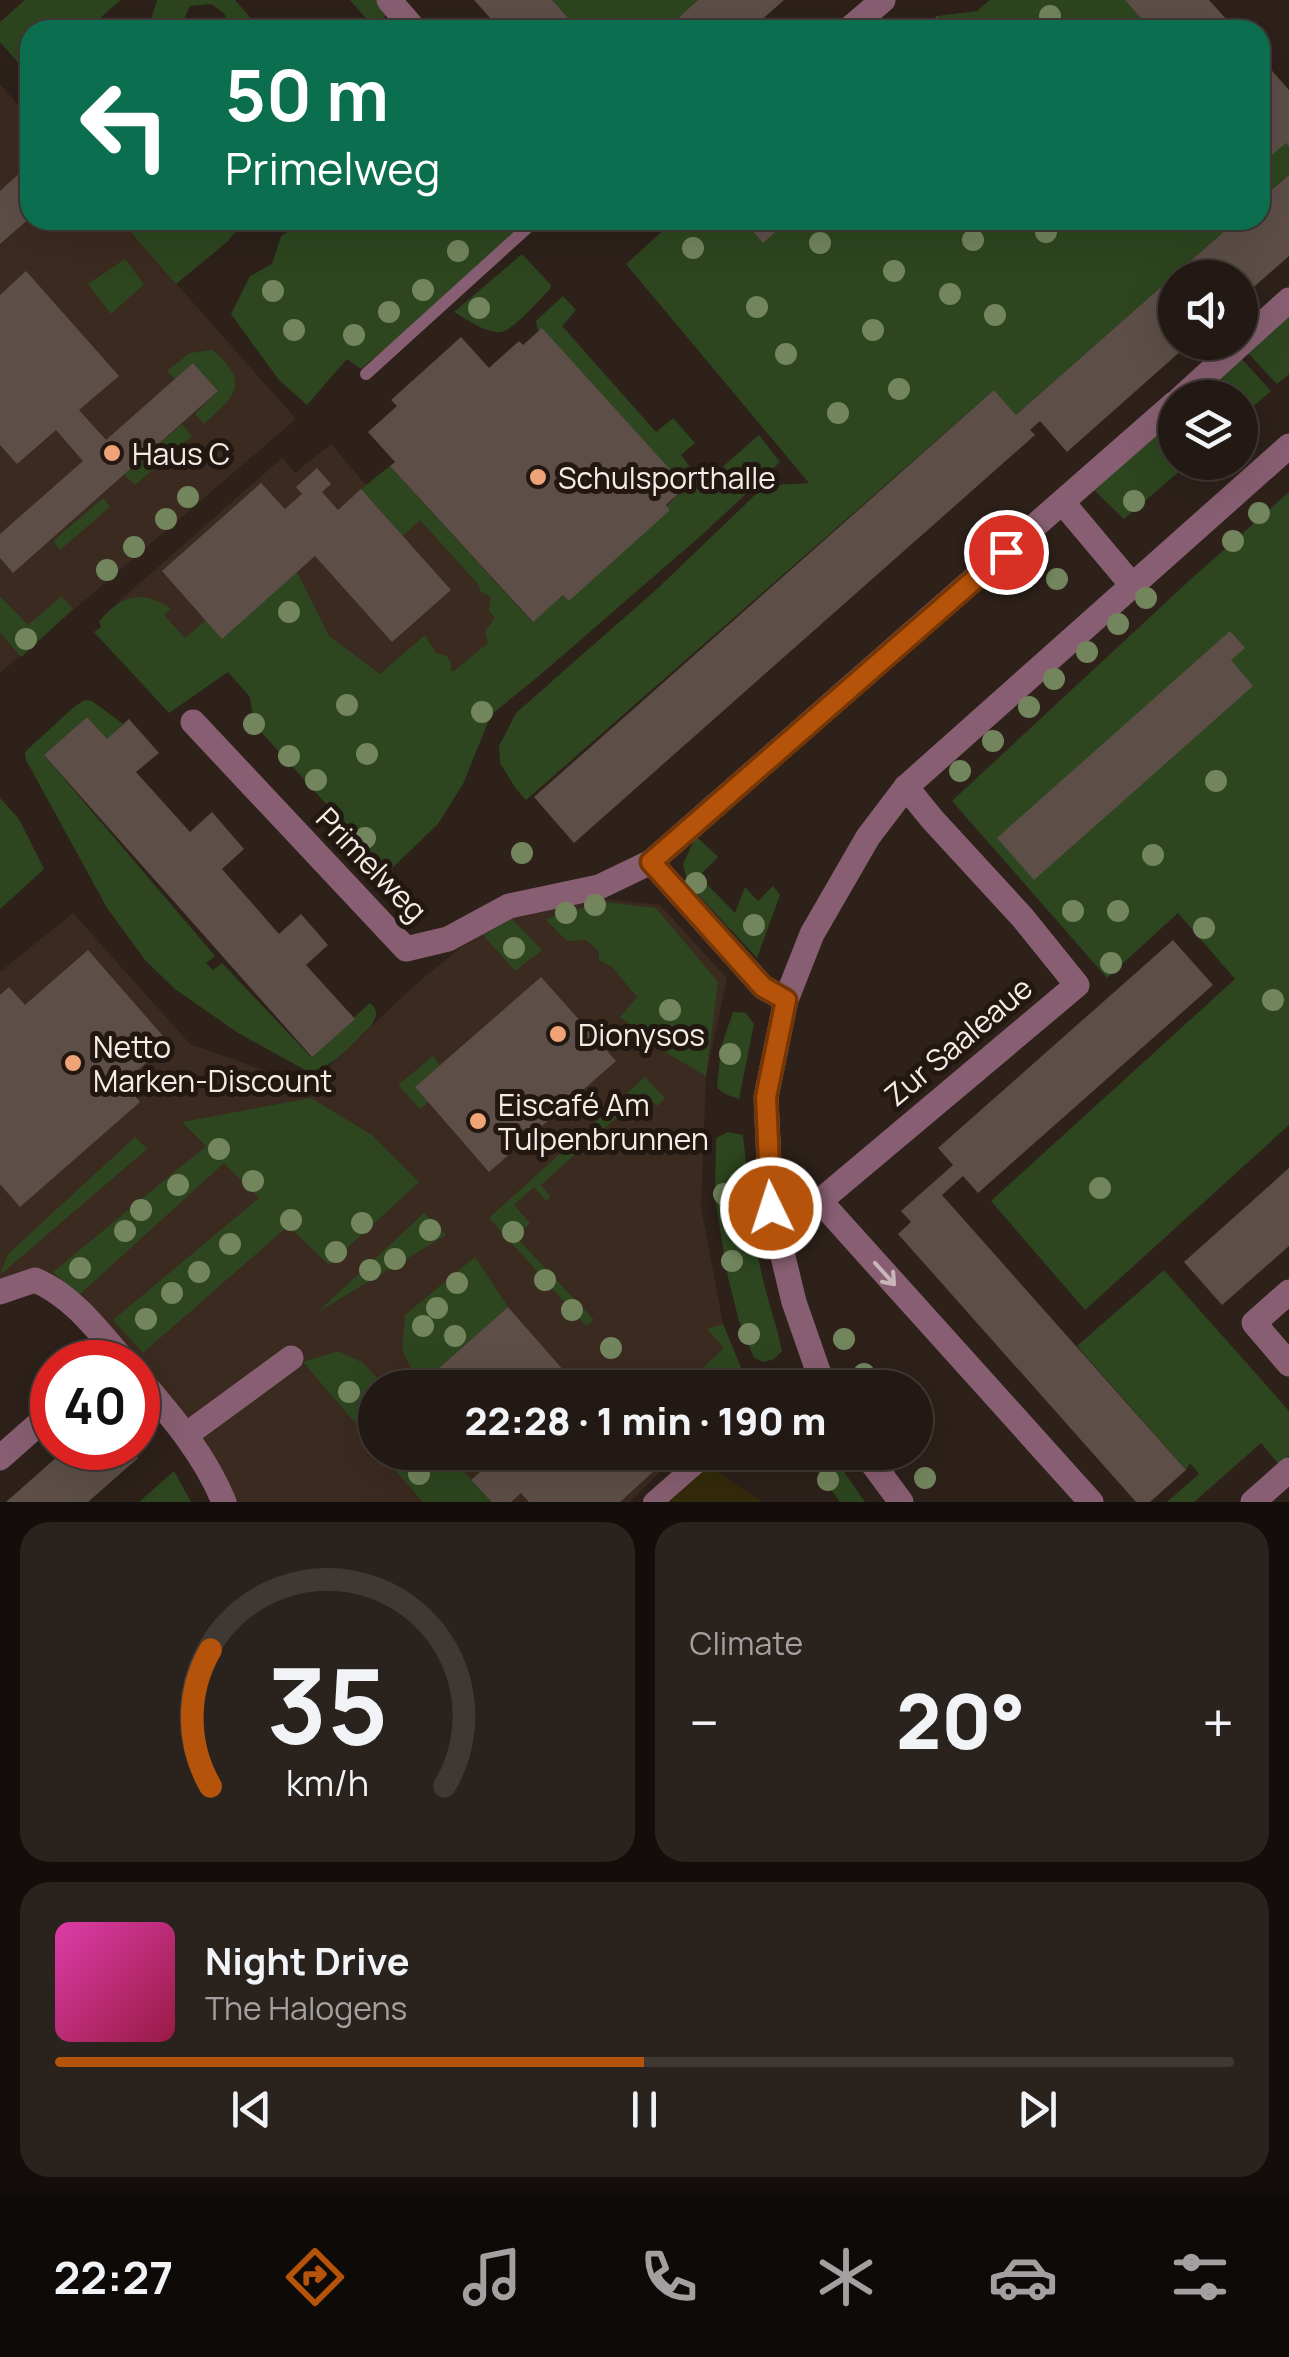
<!DOCTYPE html>
<html lang="en">
<head>
<meta charset="utf-8">
<style>
  body { margin:0; font-family:Manrope,sans-serif; background:#2a221d; color:#f1f3f6; height:100vh; display:flex; flex-direction:column; font-size:38px; white-space:nowrap }
  * { box-sizing:border-box; margin:0 }
  p { font-size:32px; color:#a2a0a0 }
  .icon { flex:none; width:55px; height:55px; fill:none; stroke:currentColor; stroke-width:2; stroke-linecap:round; stroke-linejoin:round }
  .map { position:relative; height:1502px; overflow:hidden }
  .drawer { display:flex; flex-direction:column; gap:20px; padding:20px; background:#130e0b; flex:1 }
  .drawer>* { flex:none }
  .top-card { position:absolute; left:20px; top:20px; width:1250px; height:210px; border-radius:30px; box-shadow:0 10px 40px #0002,0 0 0 2px #3f3834; background:#0b6e4f; color:#fff; overflow:hidden }
  .fabs { position:absolute; left:1158px; top:260px; display:grid; gap:20px }
  .fabs a { display:grid; place-items:center; width:100px; height:100px; border-radius:50%; background:#221914; box-shadow:0 10px 40px #0002,0 0 0 2px #3f3834; font-size:50px }
  .speed { position:absolute; left:30px; top:1340px; display:flex; gap:20px; font-size:50px; font-weight:700; text-align:center }
  .speed>* { display:grid; place-content:center; width:130px; height:130px; border-radius:50%; background:#221914; box-shadow:0 10px 40px #0002,0 0 0 2px #3f3834; line-height:1 }
  .speed .limit { border:15px solid #d22; background:#fff; color:#111 }
  .pin { position:absolute; display:grid; place-items:center; width:85px; height:85px; color:#fff; margin:-42px; border:5px solid #fff; border-radius:50%; box-shadow:0 2px 10px #0007 }
  .me { position:absolute; width:110px; margin:-55px; rotate:356deg; stroke-linejoin:round; filter:drop-shadow(0 0 8px #0008) }
  .turn { display:flex; align-items:center; gap:35px; height:210px; padding:0 40px; font-size:45px }
  .turn .icon { width:130px; height:130px; stroke-width:2.5 }
  .turn b { display:block; font-size:70px; line-height:85px }
  .big { font-size:75px; font-weight:800; line-height:1.1 }
  .drawer .widget { flex:1; display:flex; flex-direction:column; justify-content:center; gap:15px; min-width:0; padding:0 35px; border-radius:30px; background:#2a221d }
  .drawer .dial { align-items:center; gap:0 }
  .dial svg { height:260px; overflow:visible; fill:none; stroke:#3f3834; stroke-width:7; stroke-linecap:round; text-anchor:middle }
  .dial text { fill:#f1f3f6; stroke:none }
  .song { display:flex; align-items:center; gap:30px }
  .cover { width:120px; height:120px; border-radius:15px; background:linear-gradient(135deg,hsl(320 70% 55%),hsl(340 70% 35%)) }
  .played { height:10px; border-radius:5px; background:linear-gradient(90deg,#b45309 50%,#3f3834 50%) }
  .keys { display:flex; justify-content:space-around; direction:ltr }
  .heat { display:flex; justify-content:space-between; align-items:center; font-size:55px; direction:ltr }
  .drawer .tiles { flex:1; display:grid; gap:20px; grid-template-columns:1fr 1fr }
  .widget:last-child { grid-column:span 2 }
  .trip { position:absolute; left:358px; top:1370px; width:575px; height:100px; border-radius:50px; background:#221914; box-shadow:0 10px 40px #0002,0 0 0 2px #3f3834; font-weight:800; line-height:100px; text-align:center }
  .tabs { display:flex; height:160px; justify-content:space-around; align-items:center; background:#0e0a08; color:#a2a0a0 }
  .tabs .icon { width:70px; height:70px }
  .tabs .on { color:#b45309 }
  .tabs b { font-size:45px; color:#f1f3f6 }
  .map>svg:first-child { display:block }
</style>
</head>
<body>
<div class="map">
<svg width="1289" height="1502" viewBox="0 0 1289 1502">
  <rect width="100%" height="100%" fill="#2d211a"/>
  <g fill="#3b2a1f">
    <path d="M0,84L30,118V220H120L296,419L0,673Z"/>
    <path d="M331,444L366,485L390,466L533,622L332,811L254,724L250,697L228,672L116,604L282,458L295,473Z"/>
    <path d="M607,899L660,905L727,978L706,1077L701,1207L723,1324L749,1387L375,1388V1452L679,1453L630,1502H218L138,1386V1362H117L49,1294L0,1297V972L73,913L190,1044L308,1086L415,985L459,949L505,919Z"/>
  </g>
  <g fill="#2d461f">
    <path d="M25,0H121L86,30H30V76L0,42V22Z"/>
    <path d="M157,0H235L261,30H231L224,13L211,4L190,6L179,30H148Z"/>
    <path d="M350,0H389L395,8L373,26Z"/>
    <path d="M552,0H698L665,30H579Z"/>
    <path d="M990,0H1125L1151,30H949L937,16L977,11Z"/>
    <path d="M1286,143L1289,147V175L1260,200V154Z"/>
    <path d="M120,220H245L227,242L176,284Z"/>
    <path d="M292,220H533L527,228L361,369L347,359L307,405L279,380L231,314L250,276L272,264L281,236L302,224Z"/>
    <path d="M675,220H743L763,242L789,220H1237L1016,415L994,390L526,800L516,789L500,763L499,746L516,713L658,588L755,495L776,485L809,483L626,264Z"/>
    <path d="M522,254L551,285L550,289C540,299 512,332 500,332C485,333 466,319 454,312Z"/>
    <path d="M125,259L144,284L111,314L88,284Z"/>
    <path d="M563,296L576,310L562,326L656,432L673,418L695,443L681,455L703,484L759,435L780,462L704,533L540,675L491,715L463,784L438,824L388,872L254,724L250,697L228,672L169,713L94,632L101,627L99,622C119,596 142,588 171,609L164,615L185,638L206,620L297,572L329,636L380,674L425,635L436,653L447,656L451,662V671H454L488,643L485,631L495,618L489,611L491,597L481,592L478,584L420,520L403,536L361,489L390,466L532,622L563,595L569,601L686,487L542,329L538,331L536,321Z"/>
    <path d="M1289,316V374L1277,384L1248,353Z"/>
    <path d="M212,350C252,383 235,396 204,424L195,414L218,391L193,363L175,379L167,371L190,353Z"/>
    <path d="M1241,358L1271,391L1240,418V398H1196Z"/>
    <path d="M1175,416V462L1189,463L1124,519L1093,489Z"/>
    <path d="M182,424L192,436L135,485L124,475Z"/>
    <path d="M1289,492V1125L1085,1310L991,1201L1235,979L1178,913L1107,978L952,801L1191,579Z"/>
    <path d="M103,498L110,507L60,550L53,541Z"/>
    <path d="M0,596L28,625L62,596L73,609L21,657L0,632Z"/>
    <path d="M85,700L92,701L123,724L107,740L87,717L44,755L215,956L206,963L213,970L222,963L311,1057L370,1003C379,1010 377,1017 371,1026C353,1042 332,1071 307,1071L238,1033L175,989L145,960L107,908L26,760L25,753L28,749L74,707Z"/>
    <path d="M0,798L19,819L44,869L0,909Z"/>
    <path d="M696,836L718,857L699,876L735,913L745,887L758,901L773,886L780,895L757,958L688,884L683,864Z"/>
    <path d="M604,902L656,908L718,982L706,1076L670,1055L620,1017L637,997L612,967L599,960V952L586,940L567,941L545,919Z"/>
    <path d="M512,919L542,950L515,971L483,935Z"/>
    <path d="M733,1012L746,1013L754,1024L739,1099L725,1094L717,1088L721,1047Z"/>
    <path d="M433,1056L440,1065L416,1086L429,1102L420,1109L398,1085Z"/>
    <path d="M645,1077L665,1098L657,1106L644,1093L541,1185L551,1197L546,1201L534,1187L514,1205L530,1223L516,1237L594,1320L586,1326L489,1218Z"/>
    <path d="M311,1098L372,1135L419,1182L329,1265L288,1226L143,1353L113,1320L259,1198L224,1163L78,1296L53,1272L206,1146L182,1122Z"/>
    <path d="M728,1132L743,1135C749,1187 752,1240 766,1291C771,1311 778,1330 782,1351L774,1359L764,1362L754,1358L739,1321L728,1277L715,1199L716,1138Z"/>
    <path d="M135,1137L147,1149L0,1275L8,1254Z"/>
    <path d="M424,1213L446,1235L318,1312Z"/>
    <path d="M475,1257L508,1307L420,1385L402,1350L405,1315Z"/>
    <path d="M1164,1270L1289,1411V1456L1280,1466L1261,1443L1194,1502H1167L1199,1474L1190,1463L1186,1470L1077,1346Z"/>
    <path d="M723,1324L749,1387H682L724,1348L707,1329Z"/>
    <path d="M338,1351L362,1362L386,1387L375,1388V1446L303,1362Z"/>
    <path d="M380,1453H446L492,1502H423Z"/>
    <path d="M804,1453H831L865,1502H840Z"/>
    <path d="M174,1471L191,1502H139Z"/>
  </g>
  <path fill="#332b0a" d="M701,1467L713,1469L763,1502H654Z"/>
  <g fill="#5d4f48">
    <path d="M474,0H552L579,30H501Z"/>
    <path d="M698,0H784L750,30H665Z"/>
    <path d="M1125,0H1209L1236,30H1151Z"/>
    <path d="M937,16L949,30H922Z"/>
    <path d="M1260,57L1289,90V147L1286,143L1266,160L1260,154Z"/>
    <path d="M23,170L30,178V218L0,244V191Z"/>
    <path d="M1289,175V256L1240,299V278H1175V342H1191L1067,452L1040,421L1030,430L1035,435L574,843L534,797L994,390L1016,415L1237,220H1260V200Z"/>
    <path d="M743,220H789L763,243Z"/>
    <path d="M26,271L119,376L79,410L106,440L193,363L218,391L13,573L0,558V534L83,461L56,430L17,464L0,445V295Z"/>
    <path d="M542,328L686,487L666,505L670,510L569,601L563,595L533,622L390,466L395,462L368,432L397,406L391,400L461,337L489,368L519,341L523,345Z"/>
    <path d="M317,468L331,484L322,492L338,510L361,489L451,590L392,642L315,556L222,639L162,571L261,483L285,509L302,494L296,487Z"/>
    <path d="M1230,631L1245,648L1231,660L1253,686L1034,880L997,838Z"/>
    <path d="M87,717L107,739L129,719L159,753L136,772L190,832L212,812L244,849L222,869L279,934L301,914L328,945L306,965L355,1019L312,1057L44,755Z"/>
    <path d="M1173,940L1213,985L978,1193L963,1176L942,1195L1186,1470L1150,1502H1136L898,1234L911,1222L901,1211L953,1165L938,1148Z"/>
    <path d="M88,950L169,1043L123,1083L140,1102L20,1207L0,1184V995L9,987L25,1005Z"/>
    <path d="M541,977L616,1061L489,1172L415,1087Z"/>
    <path d="M1289,1168V1246L1222,1305L1184,1262Z"/>
    <path d="M508,1307L579,1388H423L420,1385Z"/>
    <path d="M67,1448H129L138,1458L88,1502H6Z"/>
    <path d="M481,1452H637L654,1471L620,1502H529L521,1493L511,1502H492L471,1480L490,1463Z"/>
  </g>
  <g fill="none" stroke-linecap="round" stroke-linejoin="round">
    <path stroke="#885f72" stroke-width="12" d="M366,374L527,228L533,220"/>
    <g stroke="#885f72" stroke-width="20">
      <path d="M786,1388L793,1381"/>
      <path d="M653,1502L710,1452"/>
    </g>
    <g stroke="#885f72" stroke-width="25">
      <path d="M389,0L415,30"/>
      <path d="M848,30L883,0"/>
      <path d="M1181,398L1289,300"/>
      <path d="M1063,503L1132,585"/>
      <path d="M193,722L406,949L448,939L509,906L599,887L651,862L763,987L786,1000"/>
      <path d="M651,862L1175,403"/>
      <path d="M820,1201L1091,1502"/>
      <path d="M771,1207L785,1209L820,1201L1077,985L1023,918L932,819L906,787"/>
      <path d="M0,1292L35,1280C73,1296 99,1332 125,1362"/>
      <path d="M1289,1292L1254,1323L1289,1364"/>
      <path d="M138,1377C171,1416 204,1453 224,1502"/>
      <path d="M186,1435L291,1358"/>
      <path d="M0,1458L52,1412"/>
      <path d="M1253,1502L1289,1470"/>
    </g>
    <g stroke="#885f72" stroke-width="25">
      <path d="M827,1388L818,1371L794,1302L771,1207L766,1097L786,1000L812,934L868,837L906,787L1289,446"/>
      <path d="M864,1452L901,1502"/>
    </g>
  </g>
  <g fill="#72855d">
    <circle cx="1050" cy="16" r="11"/>
    <circle cx="1046" cy="232" r="11"/>
    <circle cx="973" cy="240" r="11"/>
    <circle cx="820" cy="243" r="11"/>
    <circle cx="693" cy="248" r="11"/>
    <circle cx="458" cy="251" r="11"/>
    <circle cx="894" cy="271" r="11"/>
    <circle cx="423" cy="290" r="11"/>
    <circle cx="273" cy="291" r="11"/>
    <circle cx="950" cy="294" r="11"/>
    <circle cx="757" cy="307" r="11"/>
    <circle cx="479" cy="308" r="11"/>
    <circle cx="389" cy="312" r="11"/>
    <circle cx="995" cy="315" r="11"/>
    <circle cx="294" cy="330" r="11"/>
    <circle cx="873" cy="330" r="11"/>
    <circle cx="354" cy="335" r="11"/>
    <circle cx="786" cy="354" r="11"/>
    <circle cx="899" cy="389" r="11"/>
    <circle cx="838" cy="413" r="11"/>
    <circle cx="188" cy="497" r="11"/>
    <circle cx="1134" cy="501" r="11"/>
    <circle cx="1259" cy="513" r="11"/>
    <circle cx="166" cy="519" r="11"/>
    <circle cx="1233" cy="541" r="11"/>
    <circle cx="134" cy="547" r="11"/>
    <circle cx="107" cy="570" r="11"/>
    <circle cx="1057" cy="579" r="11"/>
    <circle cx="1146" cy="598" r="11"/>
    <circle cx="289" cy="612" r="11"/>
    <circle cx="1118" cy="624" r="11"/>
    <circle cx="26" cy="639" r="11"/>
    <circle cx="1087" cy="652" r="11"/>
    <circle cx="1054" cy="679" r="11"/>
    <circle cx="347" cy="705" r="11"/>
    <circle cx="1029" cy="707" r="11"/>
    <circle cx="482" cy="712" r="11"/>
    <circle cx="254" cy="724" r="11"/>
    <circle cx="993" cy="741" r="11"/>
    <circle cx="367" cy="754" r="11"/>
    <circle cx="289" cy="756" r="11"/>
    <circle cx="960" cy="771" r="11"/>
    <circle cx="316" cy="780" r="11"/>
    <circle cx="1216" cy="781" r="11"/>
    <circle cx="365" cy="838" r="11"/>
    <circle cx="522" cy="853" r="11"/>
    <circle cx="1153" cy="855" r="11"/>
    <circle cx="696" cy="883" r="11"/>
    <circle cx="595" cy="905" r="11"/>
    <circle cx="1073" cy="911" r="11"/>
    <circle cx="1118" cy="911" r="11"/>
    <circle cx="566" cy="913" r="11"/>
    <circle cx="754" cy="925" r="11"/>
    <circle cx="1204" cy="928" r="11"/>
    <circle cx="514" cy="948" r="11"/>
    <circle cx="1111" cy="963" r="11"/>
    <circle cx="1273" cy="1000" r="11"/>
    <circle cx="670" cy="1010" r="11"/>
    <circle cx="730" cy="1054" r="11"/>
    <circle cx="219" cy="1149" r="11"/>
    <circle cx="253" cy="1181" r="11"/>
    <circle cx="178" cy="1185" r="11"/>
    <circle cx="1100" cy="1188" r="11"/>
    <circle cx="724" cy="1194" r="11"/>
    <circle cx="141" cy="1210" r="11"/>
    <circle cx="291" cy="1220" r="11"/>
    <circle cx="362" cy="1223" r="11"/>
    <circle cx="430" cy="1230" r="11"/>
    <circle cx="125" cy="1231" r="11"/>
    <circle cx="513" cy="1232" r="11"/>
    <circle cx="230" cy="1244" r="11"/>
    <circle cx="336" cy="1252" r="11"/>
    <circle cx="395" cy="1259" r="11"/>
    <circle cx="732" cy="1261" r="11"/>
    <circle cx="80" cy="1268" r="11"/>
    <circle cx="370" cy="1270" r="11"/>
    <circle cx="199" cy="1272" r="11"/>
    <circle cx="545" cy="1280" r="11"/>
    <circle cx="457" cy="1283" r="11"/>
    <circle cx="172" cy="1293" r="11"/>
    <circle cx="437" cy="1308" r="11"/>
    <circle cx="572" cy="1310" r="11"/>
    <circle cx="146" cy="1319" r="11"/>
    <circle cx="423" cy="1326" r="11"/>
    <circle cx="749" cy="1334" r="11"/>
    <circle cx="455" cy="1336" r="11"/>
    <circle cx="844" cy="1339" r="11"/>
    <circle cx="611" cy="1348" r="11"/>
    <circle cx="864" cy="1374" r="11"/>
    <circle cx="349" cy="1392" r="11"/>
    <circle cx="419" cy="1474" r="11"/>
    <circle cx="925" cy="1478" r="11"/>
    <circle cx="828" cy="1480" r="11"/>
  </g>
  <defs><path id="oneway-shaft" d="M-6 0H5M1.5-3L5.5 0L1.5 3" fill="none" stroke-width="1.6" stroke-linecap="round" stroke-linejoin="round" transform="scale(2.5)"/></defs>
  <use stroke="#c9b4b8" href="#oneway-shaft" transform="translate(885 1274) rotate(48)"/>
  <g fill="none" stroke-linecap="round" stroke-linejoin="round">
    <g stroke="#753606" stroke-width="25">
      <path id="route" d="M771,1208L766,1097L786,1000L763,987L651,862L1006,552"/>
    </g>
    <use href="#route" stroke="#b45309" stroke-width="18"/>
  </g>
  <g fill="#efa377" stroke="#231811" stroke-width="4">
    <circle cx="112" cy="453" r="10"/>
    <circle cx="538" cy="477" r="10"/>
    <circle cx="558" cy="1034" r="10"/>
    <circle cx="73" cy="1063" r="10"/>
    <circle cx="478" cy="1121" r="10"/>
  </g>
  <g text-anchor="middle" dominant-baseline="central" stroke-width="10" stroke-linejoin="round" paint-order="stroke">
    <g font-size="30" fill="#f5ece7" stroke="#231811" text-anchor="start">
      <text x="132" y="453">Haus C</text>
      <text x="558" y="477">Schulsporthalle</text>
      <text x="578" y="1034">Dionysos</text>
      <text x="93" y="1046">Netto<tspan x="93" dy="34">Marken-Discount</tspan></text>
      <text x="498" y="1104">Eiscafé Am<tspan x="498" dy="34">Tulpenbrunnen</tspan></text>
    </g>
    <g font-size="30" fill="#f5ece7" stroke="#231811">
      <text transform="translate(372 864) rotate(46)">Primelweg</text>
      <text transform="translate(958 1041) rotate(-40)">Zur Saaleaue</text>
    </g>
  </g>
</svg>
<div class="fabs">
<a><svg class="icon" aria-label="sound" viewBox="0 0 24 24"><path d="M4 9h4l5-4v14l-5-4H4zM17 9q2 3 0 6"/></svg></a>
<a><svg class="icon" aria-label="layers" viewBox="0 0 24 24"><path d="M12 4l9 5-9 5-9-5zM3 14l9 5 9-5"/></svg></a>
</div>
<div class="speed"><div class="limit">40</div></div>
<div class="pin" style="left:1006px;top:552px;background:#d93025"><svg class="icon" aria-label="arrive" viewBox="0 0 24 24"><path d="M6 21V4h12l-3 4 3 4H6"/></svg></div>
<svg class="me" style="left:771px;top:1208px" viewBox="-20 -20 40 40"><circle r="17" fill="#b45309" stroke="#fff" stroke-width="3"/><path d="M0-11L8 9 0 5-8 9z" fill="#fff"/></svg>
<div class="trip">22:28 · 1 min · 190 m</div>
<div class="top-card">
<div class="turn"><svg class="icon" aria-label="left" viewBox="0 0 24 24"><path d="M17 20v-9H6M10 6l-5 5 5 5"/></svg><div><b>50 m</b>Primelweg</div></div>
</div>
</div>
<section class="drawer">
<div class="tiles">
<div class="widget dial"><svg viewBox="0 0 100 80">
<path d="M14 69A42 42 0 1 1 86 69"/>
<path d="M14 69A42 42 0 0 1 14 27" stroke="#b45309"/>
<text x="50" y="56" font-size="32" font-weight="700">35</text>
<text x="50" y="72" font-size="11">km/h</text>
</svg></div>
<div class="widget"><p>Climate</p>
<div class="heat"><a>−</a><b class="big">20°</b><a>+</a></div>
</div>
<div class="widget">
<div class="song"><i class="cover"></i><div><b>Night Drive</b><p>The Halogens</p></div></div>
<div class="played"></div>
<div class="keys"><svg class="icon" aria-label="previous" viewBox="0 0 24 24"><path d="M18 5L8 12l10 7zM5 5v14"/></svg><svg class="icon" aria-label="pause" viewBox="0 0 24 24"><path d="M8 5v14M16 5v14"/></svg><svg class="icon" aria-label="next" viewBox="0 0 24 24"><path d="M6 5l10 7-10 7zM19 5v14"/></svg></div>
</div>
</div>
</section>
<nav class="tabs">
<b>22:27</b>
<svg class="icon on" aria-label="directions" viewBox="0 0 24 24"><path d="M12 3l9 9-9 9-9-9zM9 14v-3h6M13 9l2 2-2 2"/></svg>
<svg class="icon" aria-label="music" viewBox="0 0 24 24"><path d="M9 18V5l10-2v13"/><circle cx="6" cy="18" r="3"/><circle cx="16" cy="16" r="3"/></svg>
<svg class="icon" aria-label="phone" viewBox="0 0 24 24"><path d="M5 4h4l2 5-3 2q2 4 5 5l2-3 5 2v4C11 20 4 13 5 4z"/></svg>
<svg class="icon" aria-label="climate" viewBox="0 0 24 24"><path d="M12 3v18M4 7l16 10M4 17L20 7"/></svg>
<svg class="icon" aria-label="car" viewBox="0 0 24 24"><path d="M5 17H2v-5l4-1 3-4h7l3 4 3 1v5h-3M9 17h6M6 11h13"/><circle cx="7" cy="17" r="2"/><circle cx="17" cy="17" r="2"/></svg>
<svg class="icon" aria-label="filters" viewBox="0 0 24 24"><path d="M4 7h16M4 17h16"/><circle cx="9" cy="7" r="2"/><circle cx="15" cy="17" r="2"/></svg>
</nav>
</body>
</html>
